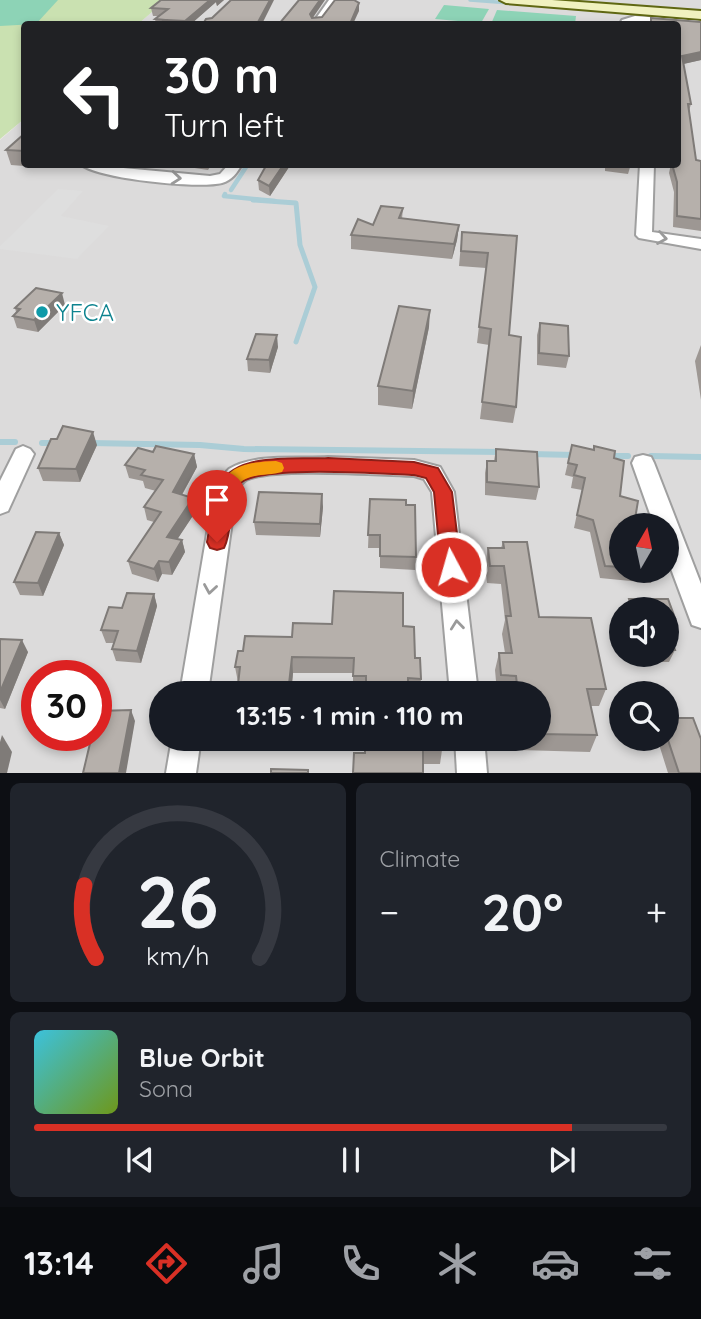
<!DOCTYPE html>
<html lang="en">
<head>
<meta charset="utf-8">
<style>
  body { margin:0; font-family:Quicksand,sans-serif; background:#20242c; color:#f1f3f6; height:100vh; display:flex; flex-direction:column; font-size:26px; white-space:nowrap }
  * { box-sizing:border-box; margin:0 }
  p { font-size:23px; color:#9ea1a6 }
  .icon { flex:none; width:38px; height:38px; fill:none; stroke:currentColor; stroke-width:2; stroke-linecap:round; stroke-linejoin:round }
  .map { position:relative; height:773px; overflow:hidden }
  .details { display:flex; flex-direction:column; gap:10px; padding:10px; background:#0d0f14; flex:1 }
  .details>* { flex:none }
  .top-card { position:absolute; left:21px; top:21px; width:660px; height:147px; border-radius:7px; box-shadow:0 4px 10px #0003; background:#202124; color:#fff; overflow:hidden }
  .needle { width:46px; rotate:9deg }
  .tools { position:absolute; left:609px; top:513px; display:grid; gap:14px }
  .tools a { display:grid; place-items:center; width:70px; height:70px; border-radius:50%; background:#171b24; box-shadow:0 4px 10px #0003; font-size:35px }
  .speed { position:absolute; left:21px; top:660px; display:flex; gap:14px; font-size:35px; font-weight:700; text-align:center }
  .speed>* { display:grid; place-content:center; width:91px; height:91px; border-radius:50%; background:#171b24; box-shadow:0 4px 10px #0003; line-height:1 }
  .speed .limit { border:10px solid #d22; background:#fff; color:#111 }
  .pin { position:absolute; display:grid; place-items:center; width:60px; height:60px; color:#fff; margin:-72px -30px; border-radius:50% 50% 50% 0; rotate:-45deg; box-shadow:0 0 7px #0007 }
  .pin .icon { rotate:45deg }
  .me { position:absolute; width:77px; margin:-38px; rotate:354deg; stroke-linejoin:round; filter:drop-shadow(0 0 5px #0008) }
  .turn { display:flex; align-items:center; gap:24px; height:147px; padding:0 28px; font-size:32px }
  .turn .icon { width:91px; height:91px; stroke-width:2.5 }
  .turn b { display:block; font-size:49px; line-height:60px }
  .big { font-size:52px; font-weight:700; line-height:1.1 }
  .details .widget { flex:1; display:flex; flex-direction:column; justify-content:center; gap:10px; min-width:0; padding:0 24px; border-radius:10px; background:#20242c }
  .details .dial { align-items:center; gap:0 }
  .dial svg { height:182px; overflow:visible; fill:none; stroke:#363941; stroke-width:7; stroke-linecap:round; text-anchor:middle }
  .dial text { fill:#f1f3f6; stroke:none }
  .song { display:flex; align-items:center; gap:21px }
  .cover { width:84px; height:84px; border-radius:10px; background:linear-gradient(135deg,hsl(190 70% 55%),hsl(80 70% 35%)) }
  .played { height:7px; border-radius:4px; background:linear-gradient(90deg,#d93025 85%,#363941 85%) }
  .keys { display:flex; justify-content:space-around; direction:ltr }
  .heat { display:flex; justify-content:space-between; align-items:center; font-size:38px; direction:ltr }
  .details .tiles { flex:1; display:grid; gap:10px; grid-template-columns:1fr 1fr }
  .widget:last-child { grid-column:span 2 }
  .trip { position:absolute; left:149px; top:681px; width:402px; height:70px; border-radius:35px; background:#171b24; box-shadow:0 4px 10px #0003; font-weight:700; line-height:70px; text-align:center }
  .tab-bar { display:flex; height:112px; justify-content:space-around; align-items:center; background:#090b0e; color:#9ea1a6 }
  .tab-bar .icon { width:49px; height:49px }
  .tab-bar .on { color:#d93025 }
  .tab-bar b { font-size:32px; color:#f1f3f6 }
  .map>svg:first-child { display:block }
</style>
</head>
<body>
<div class="map">
<svg width="701" height="773" viewBox="0 0 701 773">
  <rect width="100%" height="100%" fill="#edeae5"/>
  <g fill="#dcdbdb" fill-rule="evenodd">
    <path d="M166,0H473L701,18V773H0V140L24,119V164H677V24H138ZM621,525H667V570H621ZM621,609H667V654H621ZM37,676H96V735H37ZM161,693H539V738H161ZM621,693H667V738H621Z"/>
    <path d="M554,0H701V12Z"/>
  </g>
  <path fill="#cae1b1" d="M0,0H166L138,24H24V119L0,139Z"/>
  <g fill="#8dd3b6">
    <path d="M0,0H58L36,24L0,26Z"/>
    <path d="M444,5L489,9L481,23L435,19Z"/>
    <path d="M497,10L576,16L575,24H491Z"/>
  </g>
  <path fill="#dedede" d="M58,189L83,191L61,216L109,226L77,259L0,249V246Z"/>
  <g fill="none" stroke-linecap="round" stroke-linejoin="round">
    <g stroke="#abcdd6" stroke-width="3.5">
      <path d="M470,0L510,3"/>
      <path d="M629,13L672,17"/>
      <path d="M689,18L701,19"/>
    </g>
    <g stroke="#abcdd6" stroke-width="4.5">
      <path d="M231,190L248,164"/>
      <path d="M225,194L224,196L275,201"/>
    </g>
    <path stroke="#abcdd6" stroke-width="5" d="M253,200L296,203L300,245L315,287L296,342"/>
    <g stroke="#abcdd6" stroke-width="6">
      <path d="M0,442H15"/>
      <path d="M42,443H58"/>
      <path d="M90,443L200,445L244,449L502,452"/>
      <path d="M530,454L575,455"/>
      <path d="M607,456H628"/>
      <path d="M651,456L701,457"/>
    </g>
    <g stroke="#9f9f9f" stroke-width="4">
      <g id="minor">
        <path d="M329,0H337L320,24H312Z"/>
        <path d="M635,16L701,21V27L635,22L620,24L622,20Z"/>
        <path d="M80,164L210,176L220,174L229,164H242C237,173 232,180 222,183C198,189 98,179 80,164Z"/>
        <path d="M640,164H654L652,232L701,239V249L639,238L636,235Z"/>
        <path d="M23,446L30,449L34,454L8,511L0,514V481L16,449Z"/>
        <path d="M643,455L651,457L654,463L701,584V628L692,625L667,558V525H654L632,463L635,457Z"/>
        <path d="M328,457L414,460L440,467L454,492L478,693H450L432,492L424,479L414,476C381,475 271,467 246,480C241,483 239,488 236,493L208,693H180L214,492C218,485 223,474 229,469C256,453 298,459 328,457Z"/>
        <path d="M172,738H201L196,773H166Z"/>
        <path d="M455,738H484L487,773H457Z"/>
      </g>
    </g>
    <g stroke="#5f6712" stroke-width="4">
      <path id="secondary" d="M500,0H552L701,11V19L506,3Z"/>
    </g>
    <use href="#minor" fill="#fff" fill-rule="evenodd"/>
    <use href="#secondary" fill="#f0f1bf" fill-rule="evenodd"/>
  </g>
  <g fill="#9d9793">
    <path d="M224,0L217,6L216,2L191,24H156L155,19L159,16H153L151,8Z"/>
    <path d="M651,18L701,22V60L683,64L691,104L689,111L696,160L701,161V231L673,227L674,192L669,173L671,164H677V24H650Z"/>
    <path d="M24,134V164H55L51,168L11,165L6,150Z"/>
    <path d="M168,164H212L208,170Z"/>
    <path d="M291,164L270,196L259,190L258,180Z"/>
    <path d="M605,164H631L628,174L605,171Z"/>
    <path d="M403,208L402,219L459,225L457,240L452,259L351,249V235L373,225Z"/>
    <path d="M462,232L517,236L509,335L516,407L513,423L480,419L489,345L477,343L486,268L459,266Z"/>
    <path d="M65,305L38,332L17,328L13,316L16,312L15,308Z"/>
    <path d="M540,323L569,356L566,368L537,365V335Z"/>
    <path d="M429,327L412,409L378,405V386Z"/>
    <path d="M701,345V400L695,361Z"/>
    <path d="M278,347L270,373L248,371L247,359Z"/>
    <path d="M97,445L80,482L43,481L38,468Z"/>
    <path d="M572,445L614,458L620,496L621,570H656L651,583L600,578L590,532L574,528L582,490L571,488L573,477L565,475Z"/>
    <path d="M496,449L539,487L536,500L485,495V473L487,461H494Z"/>
    <path d="M153,452L194,454L197,467L182,495L196,511L177,539L182,540L185,552L172,575L162,574L158,582L132,574L128,561L154,522L147,520L144,507L156,491L145,488L143,481L129,478L125,465Z"/>
    <path d="M370,499L416,557L415,570L380,568V548H368Z"/>
    <path d="M323,507L320,537L256,535L254,522Z"/>
    <path d="M59,533L64,545L43,596L20,595L14,582Z"/>
    <path d="M503,542L539,617L606,689L599,706H591L597,735L590,752L519,750L517,738H539V693L497,692L495,670L499,653H505L502,634L505,620L501,584L487,583L485,566L488,548H501Z"/>
    <path d="M154,594L157,606L141,663L116,661L112,649L114,643H106L101,630L122,608Z"/>
    <path d="M629,599H668L675,618L668,630L675,650L669,662H640L637,654H667V609H625Z"/>
    <path d="M403,626L415,658L421,679L419,693H366V691H353V673H293L291,693H237L238,682L235,667L243,651L292,637Z"/>
    <path d="M0,639L28,652L5,709L0,708Z"/>
    <path d="M667,718L701,773H668L657,738H667Z"/>
    <path d="M365,738L442,750L440,764H423L364,753Z"/>
  </g>
  <g fill="#7f7b78">
    <path d="M210,0H224L217,6L216,2L191,24H186L185,21Z"/>
    <path d="M270,0H274L262,24H257Z"/>
    <path d="M320,0H325L310,22V14Z"/>
    <path d="M359,3V11L353,24H350Z"/>
    <path d="M701,52V60L679,65L682,56Z"/>
    <path d="M284,164H291L270,196L269,186Z"/>
    <path d="M459,225L457,240L452,259L454,244Z"/>
    <path d="M62,293L65,305L38,332L34,320Z"/>
    <path d="M430,310L429,327L412,409L413,391Z"/>
    <path d="M277,335L278,347L270,373L269,360Z"/>
    <path d="M93,432L97,445L80,482L76,469Z"/>
    <path d="M194,454L197,467L176,505L173,492Z"/>
    <path d="M322,494L323,507L320,537V524Z"/>
    <path d="M193,498L196,511L171,549L167,537Z"/>
    <path d="M59,533L64,545L43,596L38,583Z"/>
    <path d="M182,540L185,552L172,575L169,562Z"/>
    <path d="M159,561L162,574L158,582L154,569Z"/>
    <path d="M154,594L157,606L141,663L137,651Z"/>
    <path d="M22,640L28,652L5,709L0,700V692Z"/>
    <path d="M292,657L293,673L291,693H288Z"/>
    <path d="M131,710L135,721L126,773H119Z"/>
    <path d="M2,735L12,752L7,773H0V742Z"/>
  </g>
  <g fill="#b6b0ab" stroke="#7f7b78" stroke-width="2">
    <path d="M161,0H210L185,21L167,20L164,24H159L165,20L155,19L168,9L151,8Z"/>
    <path d="M231,0H270L257,24H203L206,19L212,18Z"/>
    <path d="M299,0H320L310,14L312,18L322,17L335,0H354L359,3L350,24H279Z"/>
    <path d="M651,18L701,22V52L682,56L691,104H688L696,160L701,161V219L677,216V182L672,164H677V24H651Z"/>
    <path d="M583,22L611,24H583Z"/>
    <path d="M24,134V151L6,150Z"/>
    <path d="M267,164H284L269,186L258,180Z"/>
    <path d="M381,206L403,208L399,218L459,225L454,244L351,235L358,219L373,225Z"/>
    <path d="M462,232L517,236L509,335L521,337L516,407L482,402L491,329L479,327L488,253L461,251Z"/>
    <path d="M36,288L62,293L34,320L13,316L20,309L15,308Z"/>
    <path d="M399,306L430,310L413,391L378,386Z"/>
    <path d="M540,323L568,326L569,356L539,353Z"/>
    <path d="M256,334L277,335L269,360L247,359Z"/>
    <path d="M63,426L93,432L76,469L38,468L51,439H57Z"/>
    <path d="M572,445L594,450V446L615,451L614,458L624,461L620,496L638,501L634,525H621V567L605,566L593,520L577,515L585,478L574,475L577,465L568,463Z"/>
    <path d="M156,446L194,454L173,492L193,498L167,537L182,540L169,562L159,561L154,569L128,561L161,512L144,507L163,480L141,475L145,470L125,465L138,448L153,452Z"/>
    <path d="M496,449L537,452L539,487L487,482V461H496Z"/>
    <path d="M259,492L322,494L320,524L254,522Z"/>
    <path d="M370,499L406,500V505H415L416,557L380,556V535H368Z"/>
    <path d="M36,532L59,533L38,583L14,582Z"/>
    <path d="M503,542H527L539,617L591,618L606,689H587L597,735L539,734V693H518L516,676L501,675L499,653H512L506,616H511L504,566H490L488,548H504Z"/>
    <path d="M334,591L403,593V626L414,627L415,658H420L421,679L408,678V693H366V676H353L354,658L292,657L288,693H237L240,667H235L238,651H243L245,636L292,637L293,623L332,624Z"/>
    <path d="M127,593L154,594L137,651L112,649L118,631L101,630L109,607L122,608Z"/>
    <path d="M629,599H668L675,618H667V609H632Z"/>
    <path d="M667,626L675,650H667Z"/>
    <path d="M0,639L22,640L0,692Z"/>
    <path d="M131,710L119,773H83L92,735H96L97,711Z"/>
    <path d="M667,718H693L701,739V773H679L667,737Z"/>
    <path d="M365,738H442V750L423,749V773H353L354,753H365Z"/>
    <path d="M271,769L308,770V773H271Z"/>
  </g>
  <defs><path id="oneway-chevron" d="M-2-3.5L2.5 0L-2 3.5" fill="none" stroke-width="1.6" stroke-linecap="round" stroke-linejoin="round" transform="scale(1.75)"/></defs>
  <g stroke="#9a9a9a">
    <use href="#oneway-chevron" transform="translate(176 178) rotate(5)"/>
    <use href="#oneway-chevron" transform="translate(662 238) rotate(9)"/>
    <use href="#oneway-chevron" transform="translate(210 589) rotate(99)"/>
    <use href="#oneway-chevron" transform="translate(457 625) rotate(-96)"/>
  </g>
  <path fill="#d93025" stroke="#8d1f18" stroke-width="2" d="M328,458L414,462L438,468L452,492L461,567L458,573L451,575L444,573L441,567L434,492L426,478L414,475C386,474 252,464 239,485C227,503 234,528 224,548L217,550L210,548L207,542C210,526 211,509 216,493C228,450 293,460 328,458Z"/>
  <path fill="#f59e0b" d="M276,461L282,463L284,468L282,472C265,477 242,471 234,492C232,498 233,503 230,509H216C213,502 214,495 218,488C230,464 251,462 276,461Z"/>
  <circle fill="#0f9aa8" stroke="#fff" stroke-width="2.5" cx="42" cy="312" r="7"/>
  <g text-anchor="middle" dominant-baseline="central" stroke-width="5" stroke-linejoin="round" paint-order="stroke">
    <g font-size="24" fill="#0d838f" stroke="#fff" text-anchor="start">
      <text x="56" y="312">YFCA</text>
    </g>
  </g>
</svg>
<div class="tools">
<a><svg class="needle" viewBox="-14 -14 28 28"><path d="M0-13l5 13h-10z" fill="#e53935"/><path d="M0 13l5-13h-10z" fill="#9ea1a6"/></svg></a>
<a><svg class="icon" aria-label="sound" viewBox="0 0 24 24"><path d="M4 9h4l5-4v14l-5-4H4zM17 9q2 3 0 6"/></svg></a>
<a><svg class="icon" aria-label="search" viewBox="0 0 24 24"><circle cx="10" cy="10" r="6"/><path d="M15 15l6 6"/></svg></a>
</div>
<div class="speed"><div class="limit">30</div></div>
<div class="pin" style="left:217px;top:542px;background:#d93025"><svg class="icon" aria-label="arrive" viewBox="0 0 24 24"><path d="M6 21V4h12l-3 4 3 4H6"/></svg></div>
<svg class="me" style="left:451px;top:567px" viewBox="-20 -20 40 40"><circle r="17" fill="#d93025" stroke="#fff" stroke-width="3"/><path d="M0-11L8 9 0 5-8 9z" fill="#fff"/></svg>
<div class="trip">13:15 · 1 min · 110 m</div>
<div class="top-card">
<div class="turn"><svg class="icon" aria-label="left" viewBox="0 0 24 24"><path d="M17 20v-9H6M10 6l-5 5 5 5"/></svg><div><b>30 m</b>Turn left</div></div>
</div>
</div>
<section class="details">
<div class="tiles">
<div class="widget dial"><svg viewBox="0 0 100 80">
<path d="M14 69A42 42 0 1 1 86 69"/>
<path d="M14 69A42 42 0 0 1 9 37" stroke="#d93025"/>
<text x="50" y="56" font-size="32" font-weight="700">26</text>
<text x="50" y="72" font-size="11">km/h</text>
</svg></div>
<div class="widget"><p>Climate</p>
<div class="heat"><a>−</a><b class="big">20°</b><a>+</a></div>
</div>
<div class="widget">
<div class="song"><i class="cover"></i><div><b>Blue Orbit</b><p>Sona</p></div></div>
<div class="played"></div>
<div class="keys"><svg class="icon" aria-label="previous" viewBox="0 0 24 24"><path d="M18 5L8 12l10 7zM5 5v14"/></svg><svg class="icon" aria-label="pause" viewBox="0 0 24 24"><path d="M8 5v14M16 5v14"/></svg><svg class="icon" aria-label="next" viewBox="0 0 24 24"><path d="M6 5l10 7-10 7zM19 5v14"/></svg></div>
</div>
</div>
</section>
<nav class="tab-bar">
<b>13:14</b>
<svg class="icon on" aria-label="directions" viewBox="0 0 24 24"><path d="M12 3l9 9-9 9-9-9zM9 14v-3h6M13 9l2 2-2 2"/></svg>
<svg class="icon" aria-label="music" viewBox="0 0 24 24"><path d="M9 18V5l10-2v13"/><circle cx="6" cy="18" r="3"/><circle cx="16" cy="16" r="3"/></svg>
<svg class="icon" aria-label="phone" viewBox="0 0 24 24"><path d="M5 4h4l2 5-3 2q2 4 5 5l2-3 5 2v4C11 20 4 13 5 4z"/></svg>
<svg class="icon" aria-label="climate" viewBox="0 0 24 24"><path d="M12 3v18M4 7l16 10M4 17L20 7"/></svg>
<svg class="icon" aria-label="car" viewBox="0 0 24 24"><path d="M5 17H2v-5l4-1 3-4h7l3 4 3 1v5h-3M9 17h6M6 11h13"/><circle cx="7" cy="17" r="2"/><circle cx="17" cy="17" r="2"/></svg>
<svg class="icon" aria-label="filters" viewBox="0 0 24 24"><path d="M4 7h16M4 17h16"/><circle cx="9" cy="7" r="2"/><circle cx="15" cy="17" r="2"/></svg>
</nav>
</body>
</html>
